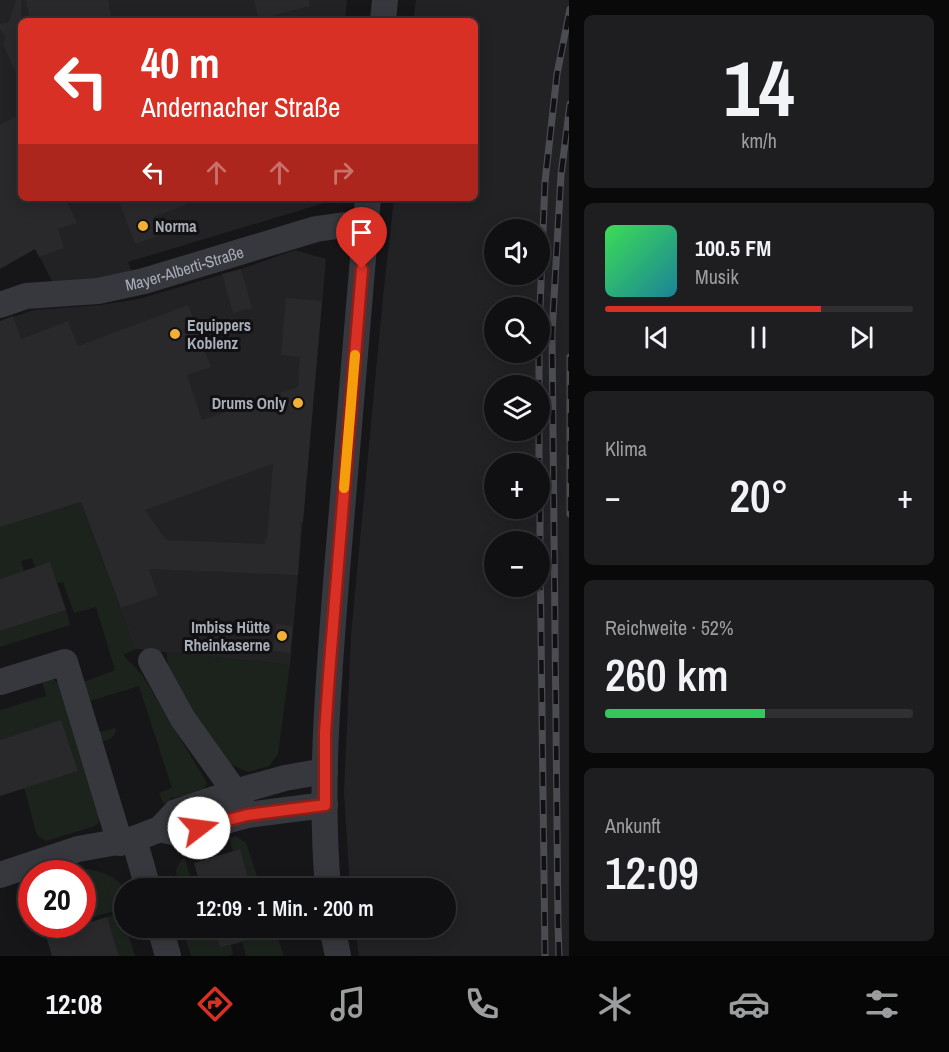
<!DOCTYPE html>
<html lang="de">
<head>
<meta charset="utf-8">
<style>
  body { margin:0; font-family:"Archivo Narrow",sans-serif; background:#1e1e20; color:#f1f3f6; height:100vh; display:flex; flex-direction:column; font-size:22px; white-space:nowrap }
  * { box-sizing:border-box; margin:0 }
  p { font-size:20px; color:#9c9d9f }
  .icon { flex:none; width:33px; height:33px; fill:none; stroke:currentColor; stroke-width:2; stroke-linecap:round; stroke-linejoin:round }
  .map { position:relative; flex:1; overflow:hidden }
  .panel { display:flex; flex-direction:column; gap:15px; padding:15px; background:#09090a; width:380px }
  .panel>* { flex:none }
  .top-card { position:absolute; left:18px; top:18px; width:460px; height:183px; border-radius:9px; box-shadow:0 3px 15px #0003,0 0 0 2px #303032; background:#d93025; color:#fff; overflow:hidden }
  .controls { position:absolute; left:484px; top:219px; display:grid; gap:12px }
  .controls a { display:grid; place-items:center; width:66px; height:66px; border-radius:50%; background:#101012; box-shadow:0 3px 15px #0003,0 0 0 2px #303032; font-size:30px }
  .speed { position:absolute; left:18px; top:860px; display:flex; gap:12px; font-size:30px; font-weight:700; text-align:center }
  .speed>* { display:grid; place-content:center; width:78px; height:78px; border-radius:50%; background:#101012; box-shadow:0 3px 15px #0003,0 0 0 2px #303032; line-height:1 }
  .speed .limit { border:9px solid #d22; background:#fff; color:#111 }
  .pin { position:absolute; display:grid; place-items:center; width:51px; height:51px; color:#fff; margin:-62px -26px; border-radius:50% 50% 50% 0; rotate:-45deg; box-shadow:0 0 6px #0007 }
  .pin .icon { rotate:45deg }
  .me { position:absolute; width:66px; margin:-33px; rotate:75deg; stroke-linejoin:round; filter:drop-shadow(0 0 4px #0008) }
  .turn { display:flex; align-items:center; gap:21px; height:126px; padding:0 24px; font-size:27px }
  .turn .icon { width:78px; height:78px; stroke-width:2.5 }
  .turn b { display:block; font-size:42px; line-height:51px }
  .lanes { display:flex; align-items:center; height:57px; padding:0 24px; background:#0003; justify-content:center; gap:30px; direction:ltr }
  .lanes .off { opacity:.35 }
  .big { font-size:45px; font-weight:600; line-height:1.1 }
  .panel .card { flex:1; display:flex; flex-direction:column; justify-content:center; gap:9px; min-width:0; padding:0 21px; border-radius:9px; background:#1e1e20 }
  .panel .dial { align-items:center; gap:0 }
  .dial b { font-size:78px; line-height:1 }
  .song { display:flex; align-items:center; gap:18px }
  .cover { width:72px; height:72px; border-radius:9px; background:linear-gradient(135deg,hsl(130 70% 55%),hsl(190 70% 35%)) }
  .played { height:6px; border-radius:3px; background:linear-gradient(90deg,#d93025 70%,#303032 70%) }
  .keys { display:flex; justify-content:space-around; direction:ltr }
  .heat { display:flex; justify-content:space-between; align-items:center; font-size:33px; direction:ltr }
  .charge { height:9px; border-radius:4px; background:linear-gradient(90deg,#34c759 52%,#303032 0) }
  .trip { position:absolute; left:114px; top:878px; width:342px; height:60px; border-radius:30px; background:#101012; box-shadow:0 3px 15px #0003,0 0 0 2px #303032; font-weight:600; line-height:60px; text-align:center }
  .menu { display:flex; height:96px; justify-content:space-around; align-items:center; background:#060607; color:#9c9d9f }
  .menu .icon { width:42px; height:42px }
  .menu .current { color:#d93025 }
  .menu b { font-size:27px; color:#f1f3f6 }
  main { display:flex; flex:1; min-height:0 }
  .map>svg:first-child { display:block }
</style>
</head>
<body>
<main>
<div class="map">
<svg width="570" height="956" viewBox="0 0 570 956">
  <rect width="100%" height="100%" fill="#161618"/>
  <g fill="#222225" fill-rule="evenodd">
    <path d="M0,0H347L345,21H21V198H331V201L128,262L134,278L53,283L4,188L0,190Z"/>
    <path d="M416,0H569V956H359L355,927H446V888H350L344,793L351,635L383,297L394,198H476V21H413ZM495,230H540V274H495ZM495,308H540V352H495ZM495,386H540V430H495ZM495,464H540V508H495ZM495,542H540V586H495Z"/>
    <path d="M295,250L326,259L290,665L135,649L81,502L0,527V321L34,310L100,305L139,299L241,269Z"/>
  </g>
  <g fill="#1c231d">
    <path d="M81,502L135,649L123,655L142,675L207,783L204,788L205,793L170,798V802L164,804L159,793L172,788L139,686L90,701L100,732L116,728C115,738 109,740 100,742L84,682L115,670L96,607L74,613L63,582L57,583L50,563L35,567L32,558L21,561L24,571L0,579V527Z"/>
    <path d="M66,610L70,625L0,647V631Z"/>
    <path d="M167,652L290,665L278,754L269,766L248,772L230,764L168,679Z"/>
    <path d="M41,678C51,678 56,679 61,688L100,819L98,824L92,827L46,841L37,835L24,788L78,771L61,721L0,740V710L46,696Z"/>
    <path d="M236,836L246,843L261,888H251L240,850L233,851L229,838Z"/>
    <path d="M185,858L192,884L200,883L201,888H170C168,883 168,878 171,874L173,878L177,877L176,870L181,860Z"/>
    <path d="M88,869C100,872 122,877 124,892C125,897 124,903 124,908L83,920L82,873L66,872Z"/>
    <path d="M31,883L32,924H56L31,932L23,904V896L27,884Z"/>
    <path d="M122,913L124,927H126L135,956H119L107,917Z"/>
    <path d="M182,927H213L220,948L231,945L233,954L229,956H191Z"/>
    <path d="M274,927L284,956H246L242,942L265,935Z"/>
  </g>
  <g fill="#29292c" fill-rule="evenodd">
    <path d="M16,0H21V83L3,45L5,37L0,29V24L9,22Z"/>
    <path d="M26,0H108L112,21H30Z"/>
    <path d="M254,0H309L310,6L259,19Z"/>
    <path d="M21,113V198H65L77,223L58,229L64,248L39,257L35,249L0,269V125Z"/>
    <path d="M118,198H200V199L154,217L161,235L135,244Z"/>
    <path d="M241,269L252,308L233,313L222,274Z"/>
    <path d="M286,298L322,301L303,522L301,521L298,575L149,569L158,595L121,608L81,502L0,527V321L13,316L21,339L68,321L78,346L188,305L211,367L187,375L202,420L276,395V397V394L298,387L300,357L281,355ZM273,464L267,539H265V544L166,540L145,510Z"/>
    <path d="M50,562L66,610L0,631V579Z"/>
    <path d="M276,624L293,626L290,653L273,651Z"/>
    <path d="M61,720L78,771L0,796V740Z"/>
    <path d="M240,849L251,888H201L194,863Z"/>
    <path d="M107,917L119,956H52L46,936Z"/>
    <path d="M213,927H276V932L220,948Z"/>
  </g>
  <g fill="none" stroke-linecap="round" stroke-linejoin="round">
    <g stroke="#37383d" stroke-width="26">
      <path d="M383,21L385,0"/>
      <path id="s1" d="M0,305L26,296L98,291L144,281L316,229L366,222"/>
      <path d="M151,661L183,719L235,792L247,815"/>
      <path d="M0,682L65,662L120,843"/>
      <path d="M160,829L180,834L247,815L325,805"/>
      <path d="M134,839L148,888"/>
      <path d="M0,875L78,849L134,839L160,829L176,812L235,792L285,778L325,771"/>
      <path d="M328,888C319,782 329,676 337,570C347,446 357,322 368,198"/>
      <path d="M160,927L168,956"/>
      <path d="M332,927L338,956"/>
    </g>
    <g stroke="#4a4c52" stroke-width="7">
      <g id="rail">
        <path d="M540,308L545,182L557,74L570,9"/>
        <path d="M539,352V386"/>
        <path d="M570,357V514"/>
        <path d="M539,430V464"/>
        <path d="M540,508V542"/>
        <path d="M540,548L545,956"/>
        <path d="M559,956L558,923L552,334L561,175L570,104"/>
      </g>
    </g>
    <use href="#rail" stroke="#111113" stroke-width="4.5" stroke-dasharray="14" stroke-linecap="butt"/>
  </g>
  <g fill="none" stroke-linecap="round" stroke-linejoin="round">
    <g stroke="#8d1f18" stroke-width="15">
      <path id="route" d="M199,828L247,815L325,805V733L329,675L362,269"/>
    </g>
    <use href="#route" stroke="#d93025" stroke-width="10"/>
    <path stroke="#f59e0b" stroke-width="10" d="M344,488L355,355"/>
  </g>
  <g fill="#f2b134" stroke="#111113" stroke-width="2">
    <circle cx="143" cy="226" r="6"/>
    <circle cx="175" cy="334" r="6"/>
    <circle cx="298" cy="403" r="6"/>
    <circle cx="282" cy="636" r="6"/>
  </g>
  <g text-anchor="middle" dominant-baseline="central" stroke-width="6" stroke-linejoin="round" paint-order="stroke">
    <g font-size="16" font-weight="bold" fill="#a8adb8" stroke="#111113" text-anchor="start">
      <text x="155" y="226">Norma</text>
      <text x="187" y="325">Equippers<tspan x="187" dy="18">Koblenz</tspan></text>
      <text x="286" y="403" text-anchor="end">Drums Only</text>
      <text x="270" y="627" text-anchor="end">Imbiss Hütte<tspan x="270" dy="18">Rheinkaserne</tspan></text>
    </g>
    <g font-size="16" fill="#a8adb8" stroke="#111113">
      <text stroke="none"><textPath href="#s1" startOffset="189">Mayer-Alberti-Straße</textPath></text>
    </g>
  </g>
</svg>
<div class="controls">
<a><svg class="icon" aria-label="sound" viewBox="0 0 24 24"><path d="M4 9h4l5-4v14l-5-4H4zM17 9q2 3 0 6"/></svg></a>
<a><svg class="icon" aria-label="search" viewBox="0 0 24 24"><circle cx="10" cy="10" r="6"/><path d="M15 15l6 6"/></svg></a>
<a><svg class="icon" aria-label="layers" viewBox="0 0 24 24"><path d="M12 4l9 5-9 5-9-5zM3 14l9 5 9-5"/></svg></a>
<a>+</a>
<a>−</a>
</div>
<div class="speed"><div class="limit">20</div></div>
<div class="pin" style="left:362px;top:269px;background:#d93025"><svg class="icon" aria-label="arrive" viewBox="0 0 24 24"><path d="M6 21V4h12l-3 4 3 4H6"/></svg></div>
<svg class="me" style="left:199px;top:828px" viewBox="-20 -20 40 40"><circle r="19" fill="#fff"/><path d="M0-13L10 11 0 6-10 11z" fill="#d93025"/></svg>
<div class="trip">12:09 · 1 Min. · 200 m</div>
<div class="top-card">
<div class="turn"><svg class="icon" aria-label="left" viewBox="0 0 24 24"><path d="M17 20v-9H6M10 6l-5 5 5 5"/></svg><div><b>40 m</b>Andernacher Straße</div></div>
<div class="lanes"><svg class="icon" aria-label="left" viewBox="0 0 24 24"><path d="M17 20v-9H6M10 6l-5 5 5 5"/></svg><svg class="icon off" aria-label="ahead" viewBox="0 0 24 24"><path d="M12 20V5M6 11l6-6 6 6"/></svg><svg class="icon off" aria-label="ahead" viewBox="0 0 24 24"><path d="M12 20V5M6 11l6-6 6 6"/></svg><svg class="icon off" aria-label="right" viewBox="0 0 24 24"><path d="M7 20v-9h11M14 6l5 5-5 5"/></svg></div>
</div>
</div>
<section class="panel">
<div class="card dial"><b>14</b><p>km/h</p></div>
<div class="card">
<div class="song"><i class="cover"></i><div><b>100.5 FM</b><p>Musik</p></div></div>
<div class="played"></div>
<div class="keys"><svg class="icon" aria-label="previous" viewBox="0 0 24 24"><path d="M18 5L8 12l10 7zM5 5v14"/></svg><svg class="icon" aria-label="pause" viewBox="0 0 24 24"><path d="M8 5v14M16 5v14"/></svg><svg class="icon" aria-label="next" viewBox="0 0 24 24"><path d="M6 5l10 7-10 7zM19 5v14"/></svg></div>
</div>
<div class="card"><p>Klima</p>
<div class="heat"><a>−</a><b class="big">20°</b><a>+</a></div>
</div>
<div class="card"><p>Reichweite · 52%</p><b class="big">260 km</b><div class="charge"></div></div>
<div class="card"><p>Ankunft</p><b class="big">12:09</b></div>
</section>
</main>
<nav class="menu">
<b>12:08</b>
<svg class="icon current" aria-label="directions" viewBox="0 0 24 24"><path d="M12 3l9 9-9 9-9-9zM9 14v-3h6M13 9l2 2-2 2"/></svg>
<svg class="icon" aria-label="music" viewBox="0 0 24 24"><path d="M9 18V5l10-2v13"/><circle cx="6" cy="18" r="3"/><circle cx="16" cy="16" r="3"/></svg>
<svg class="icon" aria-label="phone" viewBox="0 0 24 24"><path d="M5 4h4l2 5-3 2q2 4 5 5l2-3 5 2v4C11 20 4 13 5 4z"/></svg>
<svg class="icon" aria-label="climate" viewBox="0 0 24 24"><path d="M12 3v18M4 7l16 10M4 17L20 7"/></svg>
<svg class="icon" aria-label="car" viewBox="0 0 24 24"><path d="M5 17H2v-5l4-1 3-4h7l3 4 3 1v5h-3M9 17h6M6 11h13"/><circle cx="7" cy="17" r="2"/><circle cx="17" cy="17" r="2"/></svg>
<svg class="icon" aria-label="filters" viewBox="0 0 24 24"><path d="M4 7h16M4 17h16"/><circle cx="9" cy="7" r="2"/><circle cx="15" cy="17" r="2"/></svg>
</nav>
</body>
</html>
